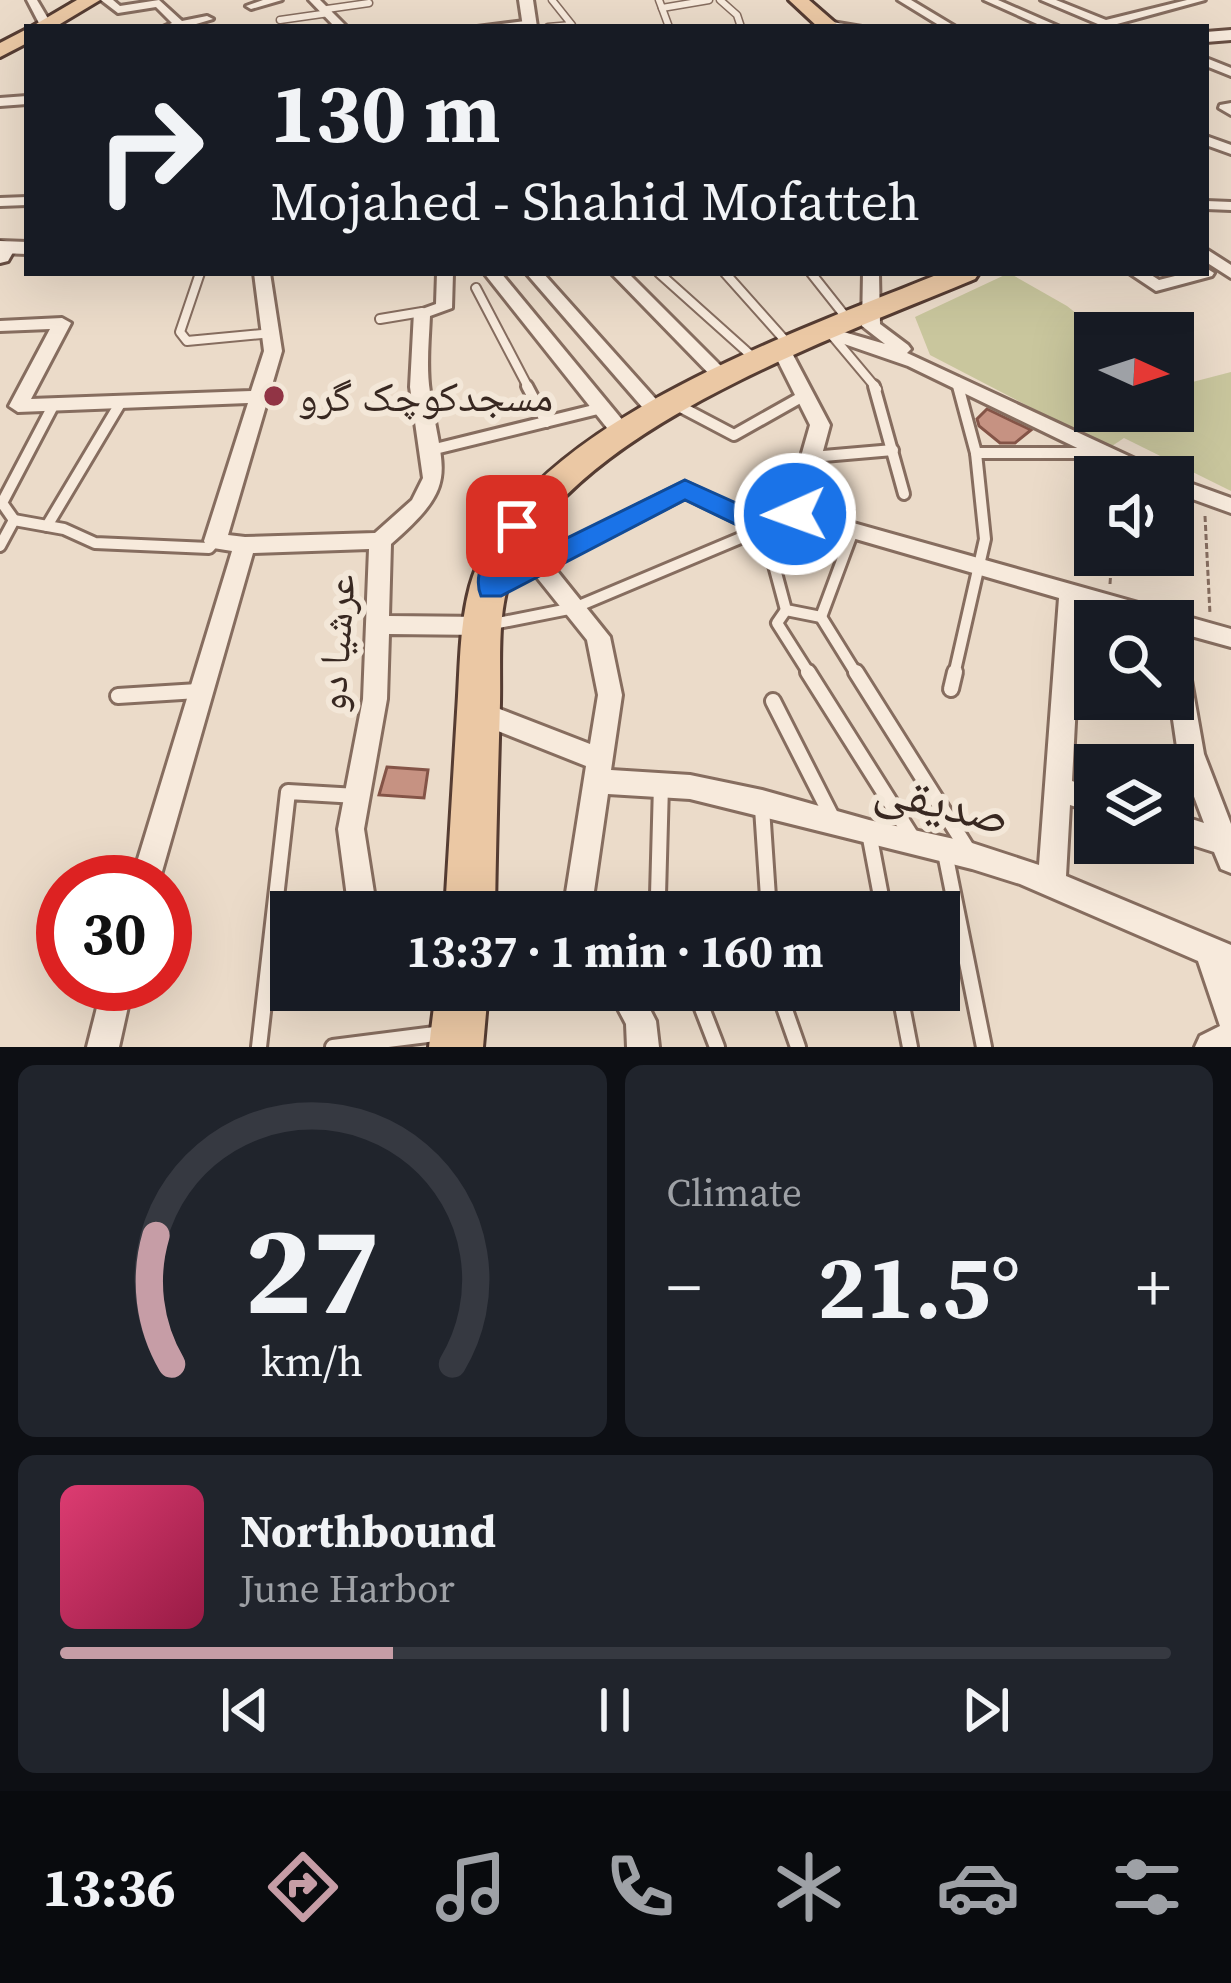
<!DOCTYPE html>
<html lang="en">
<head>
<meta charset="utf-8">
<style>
  body { margin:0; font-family:"Source Serif 4","Noto Naskh Arabic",serif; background:#20242c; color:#f1f3f6; height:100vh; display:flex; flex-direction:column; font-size:45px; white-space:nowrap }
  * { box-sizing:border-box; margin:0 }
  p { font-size:39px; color:#9ea1a6 }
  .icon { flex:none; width:66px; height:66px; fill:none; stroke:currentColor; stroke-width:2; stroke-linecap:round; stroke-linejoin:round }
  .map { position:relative; height:1047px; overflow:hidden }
  .side { display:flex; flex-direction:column; gap:18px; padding:18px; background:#0d0f14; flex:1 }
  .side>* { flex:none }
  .guide { position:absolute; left:24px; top:24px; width:1185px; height:252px; border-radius:0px; box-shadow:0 12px 48px #0002; background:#171b24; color:#f1f3f6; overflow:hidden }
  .needle { width:78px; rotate:93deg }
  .fabs { position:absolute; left:1074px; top:312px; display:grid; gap:24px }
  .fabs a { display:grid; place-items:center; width:120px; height:120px; border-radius:0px; background:#171b24; box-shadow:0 12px 48px #0002; font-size:60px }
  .speed { position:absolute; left:36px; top:855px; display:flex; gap:24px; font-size:60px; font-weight:700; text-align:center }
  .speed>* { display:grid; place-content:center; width:156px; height:156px; border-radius:50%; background:#171b24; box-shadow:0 12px 48px #0002; line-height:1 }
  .speed .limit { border:18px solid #d22; background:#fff; color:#111 }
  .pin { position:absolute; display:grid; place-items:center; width:102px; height:102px; color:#fff; margin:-51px; border-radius:24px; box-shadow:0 6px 18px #0006 }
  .me { position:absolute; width:132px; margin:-66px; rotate:268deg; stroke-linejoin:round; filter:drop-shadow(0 0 9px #0008) }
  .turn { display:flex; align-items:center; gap:42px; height:252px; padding:0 48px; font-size:54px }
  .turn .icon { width:156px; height:156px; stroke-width:2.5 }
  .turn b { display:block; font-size:84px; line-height:102px }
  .big { font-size:90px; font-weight:700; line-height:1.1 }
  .side .tile { flex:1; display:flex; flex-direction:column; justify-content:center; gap:18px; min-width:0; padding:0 42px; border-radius:18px; background:#20242c }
  .side .dial { align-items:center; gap:0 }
  .dial svg { height:312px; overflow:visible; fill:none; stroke:#363941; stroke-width:7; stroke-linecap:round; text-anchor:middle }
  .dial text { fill:#f1f3f6; stroke:none }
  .song { display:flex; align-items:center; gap:36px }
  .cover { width:144px; height:144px; border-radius:18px; background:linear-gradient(135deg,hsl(340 70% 55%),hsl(340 70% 35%)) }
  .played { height:12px; border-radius:6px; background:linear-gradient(90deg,#c69da6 30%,#363941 30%) }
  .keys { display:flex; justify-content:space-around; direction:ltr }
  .heat { display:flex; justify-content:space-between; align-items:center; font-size:66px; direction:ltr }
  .side .tiles { flex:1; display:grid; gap:18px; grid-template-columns:1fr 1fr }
  .tile:last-child { grid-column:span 2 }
  .trip { position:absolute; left:270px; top:891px; width:690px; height:120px; border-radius:0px; background:#171b24; box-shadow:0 12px 48px #0002; font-weight:700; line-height:120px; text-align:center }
  .tabs { display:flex; height:192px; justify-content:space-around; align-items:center; background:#090b0e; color:#9ea1a6 }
  .tabs .icon { width:84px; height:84px }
  .tabs .on { color:#c69da6 }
  .tabs b { font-size:54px; color:#f1f3f6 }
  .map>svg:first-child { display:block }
</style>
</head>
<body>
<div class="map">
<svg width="1231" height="1047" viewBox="0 0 1231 1047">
  <rect width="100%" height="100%" fill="#ebdbc9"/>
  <path fill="#c9c69d" d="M1009,273L1067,306L1101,333H1095V411H1173V383L1181,385L1231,372V491L1124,438L1109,448L930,355L915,317Z"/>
  <g fill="#c69282" stroke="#845447" stroke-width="3">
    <path d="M987,409L1031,430L1015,443H1000L979,426L977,419Z"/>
    <path d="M387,767L428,770L424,798L379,795Z"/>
  </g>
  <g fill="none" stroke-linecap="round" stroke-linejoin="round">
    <g stroke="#866d5f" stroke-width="9">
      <g id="service-far3">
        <path d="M659,0L669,27"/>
        <path d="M720,0L737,15L741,27"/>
        <path d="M662,8L709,0"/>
        <path d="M327,9L369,3"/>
        <path d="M280,20L329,13"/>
        <path d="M548,27L572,25L552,0"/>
      </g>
    </g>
    <g stroke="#866d5f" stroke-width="12">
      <g id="service-far2">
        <path d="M200,273L180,332L187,341L273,333"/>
        <path d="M659,273L755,359"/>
        <path d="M725,273L790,346"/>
        <path d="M811,273L849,321"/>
        <path d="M476,288L529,389"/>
        <path d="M380,319L422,312"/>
        <path d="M830,333L877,389"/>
        <path d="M957,381L959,389"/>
      </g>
    </g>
    <g stroke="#866d5f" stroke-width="16">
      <g id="service-far1">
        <path d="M527,386L546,422"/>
        <path d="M874,386L904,494"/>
        <path d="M677,405L734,435L805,395"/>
        <path d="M435,449L602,408"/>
        <path d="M976,453H1094"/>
        <path d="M812,457L893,450"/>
        <path d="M14,520L64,529L95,543L209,548L215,541"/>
        <path d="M47,526L121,402"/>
        <path d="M0,546L14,520L2,503L54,404"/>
        <path d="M786,610L777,623L810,675"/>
        <path d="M821,617L857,675"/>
        <path d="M488,625L574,608L764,528L786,610L821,617L853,531"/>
        <path d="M954,675L985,539L976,453L958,386"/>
      </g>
    </g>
    <g stroke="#866d5f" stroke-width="20">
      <g id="service">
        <path d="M808,672L914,840"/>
        <path d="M856,672L970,853"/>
        <path d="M951,689L955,672"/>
        <path d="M118,696L198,691"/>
        <path d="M773,701L834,821"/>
        <path d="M661,785L658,895L665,912"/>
        <path d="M762,808L769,912"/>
        <path d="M869,833L884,912"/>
        <path d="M945,853L984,1047"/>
        <path d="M695,990L717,1047"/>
        <path d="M778,990L798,1047"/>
        <path d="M899,990L910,1047"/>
        <path d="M259,1047L288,792L357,796"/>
        <path d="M333,1047L443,1033"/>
      </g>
    </g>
    <g stroke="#866d5f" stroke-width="6">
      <g id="minor">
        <path d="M27,0H37L53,27H41Z"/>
        <path d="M101,0H113L120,6L159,0L182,21L207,16L213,19L186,27H163L172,23L156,7L118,13Z"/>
        <path d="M263,0H282L251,9L246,6Z"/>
        <path d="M309,0H320L347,27H335Z"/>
        <path d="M898,0H911L956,27H942Z"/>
        <path d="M984,0H998L1060,27H1044Z"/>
        <path d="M1041,0H1056L1106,20L1187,0H1205L1117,24L1121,27H1105Z"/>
        <path d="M533,20L535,22L529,25L477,27Z"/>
        <path d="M826,21L862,27L822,26V22Z"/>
        <path d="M1206,58L1231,68V76L1206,66Z"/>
        <path d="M27,96V104L0,106V98Z"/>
        <path d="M1231,103V115L1219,108L1220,105Z"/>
        <path d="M1206,136L1231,145V154L1206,145Z"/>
        <path d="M27,197V205L0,206V198Z"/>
        <path d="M1206,201L1231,202V210L1206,209Z"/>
        <path d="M1206,249L1231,265V278L1206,262Z"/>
        <path d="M1206,268L1214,273L1212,276L1156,291L1129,273H1148L1159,280L1187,273H1206Z"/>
        <path d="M254,273H270L282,351L228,535L245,537L375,533L412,500L423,478L410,387L414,312L436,304L437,273H453L452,308L430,316C429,341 426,367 430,392C442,474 461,483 391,544L389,616L484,617L492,619L496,626L492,633L484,635L389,634L387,699L364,829L377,912H349L338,829L363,699L369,549L253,553L159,882H131L232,551L207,547L204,541L248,403L18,412L9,406L50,329L0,331V321L62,318L71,323L31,399L251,391L264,351Z"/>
        <path d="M484,273H501L629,428L632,433L629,438H615Z"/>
        <path d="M526,273H543L663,407L665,411L663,415H649Z"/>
        <path d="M611,273H628L730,375L733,379L730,383H718Z"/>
        <path d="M863,273H879L880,324L908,345L911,349L907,353L1163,472L1166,477H1137L908,366L824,337L821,333L830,328L885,344L862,326Z"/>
        <path d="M783,348L792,353L830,425L807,510L1231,629V647L1173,631V621H1138L1081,605L1072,781L1095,789V813L1070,805L1066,876L1231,945V1047H1195L1200,1036L1220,1026L1198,961L1020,884L972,869L690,799L608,794L591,912H563L586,766L470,720L467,712L470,704L479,701L590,744L598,695L587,640L535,575L491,597L483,594L480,588L483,582L685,482L764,519L786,509L810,425L774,353ZM685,498L764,536L797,522L1059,598L1039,865L972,843L869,820L762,790L690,775L611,770L622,695L610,637L553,566Z"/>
        <path d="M1173,477L1231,498V513L1173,492Z"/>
        <path d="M1173,636L1181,639L1185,646L1204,754L1231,824V873L1221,869L1214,852L1173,839V813L1204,823L1178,754L1170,699H1173Z"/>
        <path d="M103,984H133L119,1047H87Z"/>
        <path d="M608,990H640L656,1021L659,1047H627L626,1024Z"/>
      </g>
    </g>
    <g stroke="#866d5f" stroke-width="6">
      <g id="tertiary">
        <path d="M519,0H533L537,27H523Z"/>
        <path d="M0,241L27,242V254L0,253Z"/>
      </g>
    </g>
    <g stroke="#684e42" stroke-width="6">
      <g id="secondary">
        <path d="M1231,30V40L1206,42V32Z"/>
        <path d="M0,242L16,247L8,261L0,263Z"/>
      </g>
    </g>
    <g stroke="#553c32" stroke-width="6">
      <g id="primary">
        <path d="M77,0H100L55,27H31Z"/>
        <path d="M789,0H809L840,27H818Z"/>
        <path d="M27,29V43L0,57V43Z"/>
        <path d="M941,273H979L975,279C840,336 575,427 514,568C496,608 501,660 500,703C498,773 496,842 495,912H445C449,845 453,779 457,712C460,670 459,627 470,586C515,425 801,331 941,273Z"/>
        <path d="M436,990H488L483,1047H429Z"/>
      </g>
    </g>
    <g stroke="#866d5f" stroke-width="3" stroke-dasharray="6 3" stroke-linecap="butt">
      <path d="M1205,516L1210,614"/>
      <path d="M1110,584L1112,555"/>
    </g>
    <use href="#service-far3" stroke="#f7eadc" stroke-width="6"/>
    <use href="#service-far2" stroke="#f7eadc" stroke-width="8"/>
    <use href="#service-far1" stroke="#f7eadc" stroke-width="10"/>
    <use href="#service" stroke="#f7eadc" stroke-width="14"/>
    <use href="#minor" fill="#f7eadc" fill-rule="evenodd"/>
    <use href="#tertiary" fill="#f7eadc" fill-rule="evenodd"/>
    <use href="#secondary" fill="#f7eadc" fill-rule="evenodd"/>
    <use href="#primary" fill="#ebc8a4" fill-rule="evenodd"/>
  </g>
  <path fill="#1a73e8" stroke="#114b97" stroke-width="3" d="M685,480L765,516L795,504L808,514L804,521L764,538L685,500L501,596H481C470,570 495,541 508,519H527L531,526L510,566Z"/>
  <circle fill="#913445" stroke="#f3e7d8" stroke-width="4.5" cx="274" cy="396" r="12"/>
  <g text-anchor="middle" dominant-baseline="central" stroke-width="12" stroke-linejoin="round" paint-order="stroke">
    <g font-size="42" fill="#382821" stroke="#f3e7d8" text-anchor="start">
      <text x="298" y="396">مسجدکوچک گرو</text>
    </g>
    <g font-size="42" fill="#382821" stroke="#f3e7d8">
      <text transform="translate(335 643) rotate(-86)">عرشیا دو</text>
    </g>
    <g font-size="51" fill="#382821" stroke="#f3e7d8">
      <text transform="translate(943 801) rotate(14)">صدیقی</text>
    </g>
  </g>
</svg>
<div class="fabs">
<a><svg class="needle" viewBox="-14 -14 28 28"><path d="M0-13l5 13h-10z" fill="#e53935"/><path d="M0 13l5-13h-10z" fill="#9ea1a6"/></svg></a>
<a><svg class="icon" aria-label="sound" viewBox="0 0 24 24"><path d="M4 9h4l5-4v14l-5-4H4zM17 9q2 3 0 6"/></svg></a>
<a><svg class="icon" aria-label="search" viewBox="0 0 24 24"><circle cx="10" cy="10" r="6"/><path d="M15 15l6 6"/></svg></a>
<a><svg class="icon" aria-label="layers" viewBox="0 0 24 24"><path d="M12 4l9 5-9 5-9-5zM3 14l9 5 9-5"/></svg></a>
</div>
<div class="speed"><div class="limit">30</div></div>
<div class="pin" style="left:517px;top:526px;background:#d93025"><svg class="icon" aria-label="arrive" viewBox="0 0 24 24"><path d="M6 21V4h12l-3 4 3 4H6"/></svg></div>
<svg class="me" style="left:795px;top:514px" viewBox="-20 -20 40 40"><circle r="17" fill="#1a73e8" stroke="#fff" stroke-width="3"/><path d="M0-11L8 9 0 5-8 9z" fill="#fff"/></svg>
<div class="trip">13:37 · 1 min · 160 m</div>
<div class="guide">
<div class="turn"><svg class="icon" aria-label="right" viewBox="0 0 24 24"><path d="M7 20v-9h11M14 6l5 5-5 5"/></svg><div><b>130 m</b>Mojahed - Shahid Mofatteh</div></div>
</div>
</div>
<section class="side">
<div class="tiles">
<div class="tile dial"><svg viewBox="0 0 100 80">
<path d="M14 69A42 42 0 1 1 86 69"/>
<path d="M14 69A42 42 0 0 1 10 36" stroke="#c69da6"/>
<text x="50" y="56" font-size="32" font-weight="700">27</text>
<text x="50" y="72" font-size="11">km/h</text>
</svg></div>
<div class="tile"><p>Climate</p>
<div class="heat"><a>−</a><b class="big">21.5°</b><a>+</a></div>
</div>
<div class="tile">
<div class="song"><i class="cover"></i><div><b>Northbound</b><p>June Harbor</p></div></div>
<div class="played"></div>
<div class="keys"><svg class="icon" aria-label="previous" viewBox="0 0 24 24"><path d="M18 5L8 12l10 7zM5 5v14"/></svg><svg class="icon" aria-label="pause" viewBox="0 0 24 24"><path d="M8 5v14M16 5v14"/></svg><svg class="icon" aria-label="next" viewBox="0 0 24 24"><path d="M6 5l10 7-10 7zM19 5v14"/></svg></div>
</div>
</div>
</section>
<nav class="tabs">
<b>13:36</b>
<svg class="icon on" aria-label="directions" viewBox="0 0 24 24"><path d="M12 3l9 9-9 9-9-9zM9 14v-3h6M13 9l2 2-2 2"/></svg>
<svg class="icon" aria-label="music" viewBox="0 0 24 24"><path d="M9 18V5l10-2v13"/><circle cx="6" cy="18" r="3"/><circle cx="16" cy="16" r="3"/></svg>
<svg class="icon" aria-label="phone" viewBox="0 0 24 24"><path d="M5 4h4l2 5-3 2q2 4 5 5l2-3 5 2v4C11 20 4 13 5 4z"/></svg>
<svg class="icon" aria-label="climate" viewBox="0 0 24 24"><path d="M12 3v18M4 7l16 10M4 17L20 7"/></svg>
<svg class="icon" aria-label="car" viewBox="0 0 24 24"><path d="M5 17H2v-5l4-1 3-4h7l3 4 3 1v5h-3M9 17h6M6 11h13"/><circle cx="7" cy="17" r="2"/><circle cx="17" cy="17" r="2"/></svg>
<svg class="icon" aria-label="filters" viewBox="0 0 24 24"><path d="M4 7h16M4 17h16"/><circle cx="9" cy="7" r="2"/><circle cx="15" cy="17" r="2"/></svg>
</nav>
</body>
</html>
